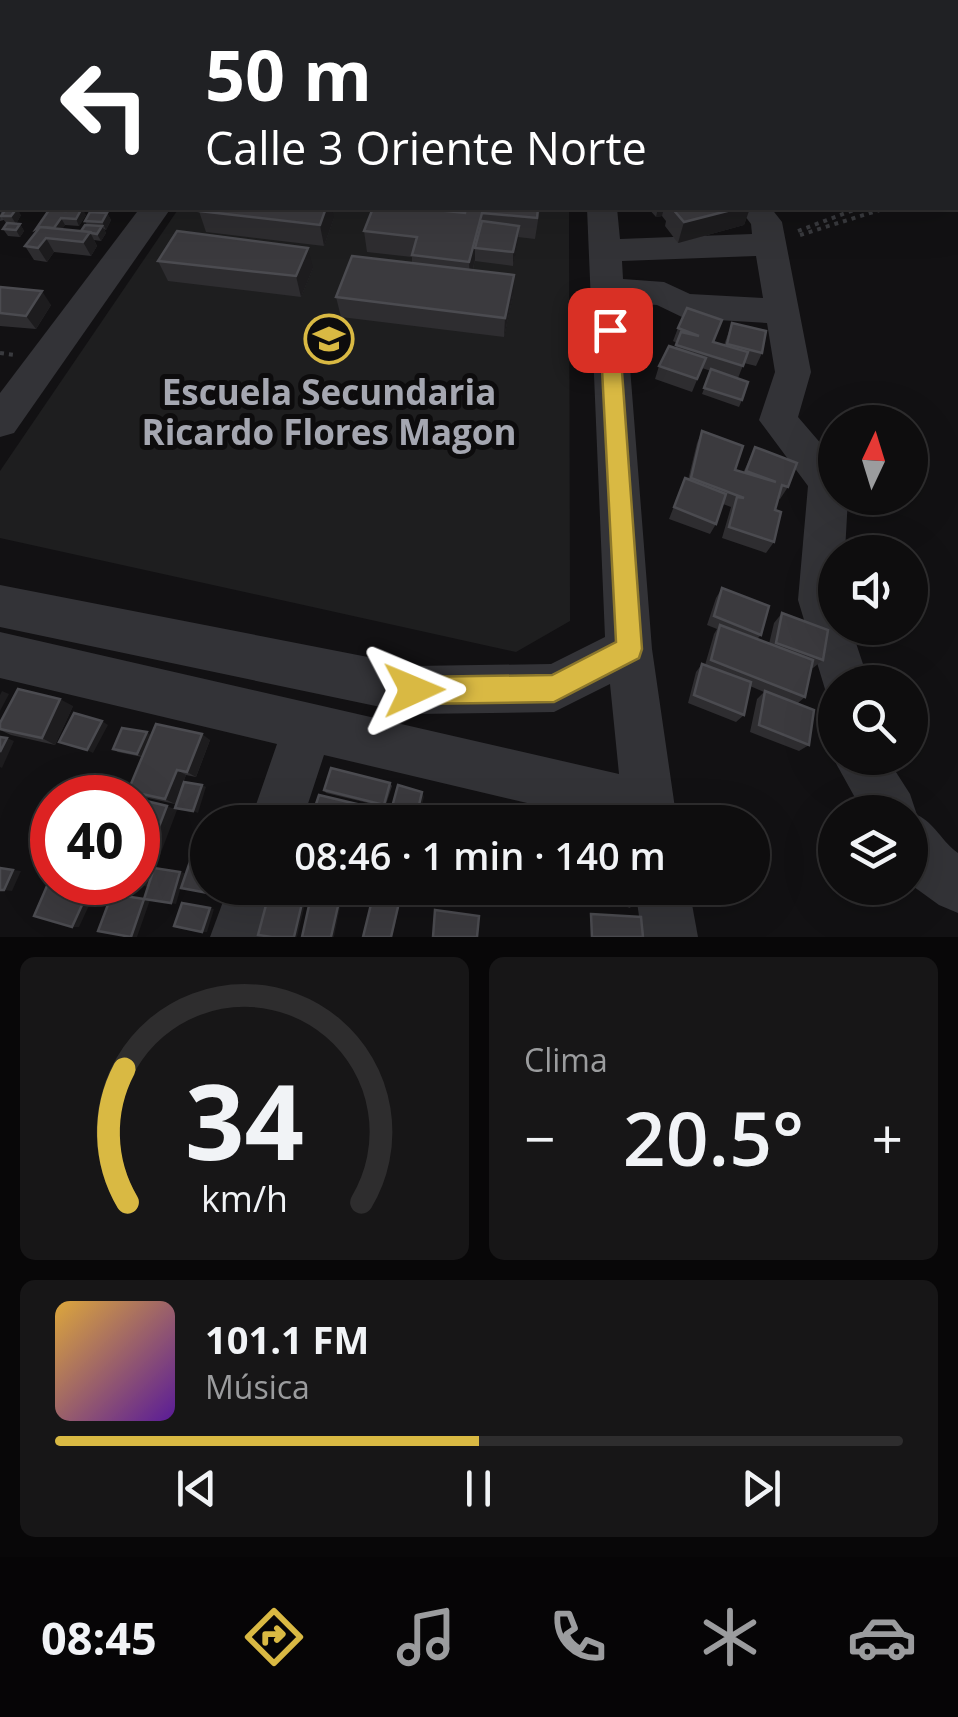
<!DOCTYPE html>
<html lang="es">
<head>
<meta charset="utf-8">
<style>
  body { margin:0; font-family:"Open Sans",sans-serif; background:#171617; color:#f1f3f6; height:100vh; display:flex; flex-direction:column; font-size:38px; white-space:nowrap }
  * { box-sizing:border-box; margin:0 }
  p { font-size:32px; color:#9b9c9e }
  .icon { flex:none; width:55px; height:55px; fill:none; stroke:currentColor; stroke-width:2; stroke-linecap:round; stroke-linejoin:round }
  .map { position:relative; height:937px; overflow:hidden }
  .details { display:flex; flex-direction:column; gap:20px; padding:20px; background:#080708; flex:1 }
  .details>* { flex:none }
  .top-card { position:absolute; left:0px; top:0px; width:960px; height:210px; box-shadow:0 10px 40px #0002,0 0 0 2px #2e2d2e; background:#202124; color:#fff; overflow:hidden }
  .needle { width:65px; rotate:4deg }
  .fabs { position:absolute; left:818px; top:405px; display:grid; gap:20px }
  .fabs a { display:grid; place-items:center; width:110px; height:110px; border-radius:50%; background:#0e0d0e; box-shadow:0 10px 40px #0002,0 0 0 2px #2e2d2e; font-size:50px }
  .speed { position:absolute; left:30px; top:775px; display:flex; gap:20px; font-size:50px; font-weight:700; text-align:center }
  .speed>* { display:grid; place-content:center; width:130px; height:130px; border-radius:50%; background:#0e0d0e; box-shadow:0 10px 40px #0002,0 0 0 2px #2e2d2e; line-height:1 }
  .speed .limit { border:15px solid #d22; background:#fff; color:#111 }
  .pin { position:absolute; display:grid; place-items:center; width:85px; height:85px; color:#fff; margin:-42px; border-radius:20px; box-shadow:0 5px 15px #0006 }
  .me { position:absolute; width:110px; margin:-55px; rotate:89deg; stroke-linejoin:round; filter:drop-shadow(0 0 8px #0008) }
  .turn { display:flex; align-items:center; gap:35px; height:210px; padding:0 40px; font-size:45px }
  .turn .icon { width:130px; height:130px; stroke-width:2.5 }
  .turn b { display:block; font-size:70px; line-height:85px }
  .big { font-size:75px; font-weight:600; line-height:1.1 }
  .details .widget { flex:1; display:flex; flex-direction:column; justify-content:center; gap:15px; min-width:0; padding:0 35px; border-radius:15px; background:#171617 }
  .details .dial { align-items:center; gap:0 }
  .dial svg { height:260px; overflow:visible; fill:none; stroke:#2e2d2e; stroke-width:7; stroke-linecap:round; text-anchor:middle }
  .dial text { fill:#f1f3f6; stroke:none }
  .song { display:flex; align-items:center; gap:30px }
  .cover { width:120px; height:120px; border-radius:15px; background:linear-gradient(135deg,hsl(40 70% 55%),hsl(270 70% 35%)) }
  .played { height:10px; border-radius:5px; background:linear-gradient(90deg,#d9b943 50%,#2e2d2e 50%) }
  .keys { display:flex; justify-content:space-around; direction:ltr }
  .heat { display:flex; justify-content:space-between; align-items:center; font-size:55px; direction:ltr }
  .details .tiles { flex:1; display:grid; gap:20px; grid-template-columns:1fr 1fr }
  .widget:last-child { grid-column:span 2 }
  .trip { position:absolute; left:190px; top:805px; width:580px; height:100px; border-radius:50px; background:#0e0d0e; box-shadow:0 10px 40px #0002,0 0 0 2px #2e2d2e; font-weight:600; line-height:100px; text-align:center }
  .tabs { display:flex; height:160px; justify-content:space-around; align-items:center; background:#060506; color:#9b9c9e }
  .tabs .icon { width:70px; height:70px }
  .tabs .current { color:#d9b943 }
  .tabs b { font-size:45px; color:#f1f3f6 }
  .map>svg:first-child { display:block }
</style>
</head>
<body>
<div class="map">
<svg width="958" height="937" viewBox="0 0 958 937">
  <rect width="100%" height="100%" fill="#121113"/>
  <path fill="#1e1e1f" d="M179,208H569L570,621L516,652L0,538V471Z"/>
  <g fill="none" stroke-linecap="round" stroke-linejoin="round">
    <g stroke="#393a3e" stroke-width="4" stroke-dasharray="4 5" stroke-linecap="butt">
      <path d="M798,231L859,208"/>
      <path d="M800,235L886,208"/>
      <path d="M0,353L14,355"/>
    </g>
    <g fill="#333337" fill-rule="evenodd">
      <path d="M554,0H578L579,2H556Z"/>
      <path d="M2,197V208H17L11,218L0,221Z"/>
      <path d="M140,208H171L14,433L0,437V393Z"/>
      <path d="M587,208H617L620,239L752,234L751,224L739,208H771L782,222L811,372L798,417L835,460V498H848L845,552H835V628H851L869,682H835V702L828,699L798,600L808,486L759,420L775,372L767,323L684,318L657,305L625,303L652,649L677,822H608L324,755L302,822H250L277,744L0,678V632L619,774L610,684L554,712L414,714L0,627V585L414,666L551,664L605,637ZM756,256L763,298L690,294L664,282L623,279L622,261Z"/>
      <path d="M835,753V758H887L910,794L917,815C935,823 942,842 958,853V913L939,905L910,884V812H863L833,758Z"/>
      <path d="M228,888H282L266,937H210Z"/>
      <path d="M635,888H689L698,937H642Z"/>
    </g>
  </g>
  <g fill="#2e2d30">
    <path d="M308,0H365L363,2H306Z"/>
    <path d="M444,0H559V2H443Z"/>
    <path d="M598,0H758L759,2H597Z"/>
    <rect x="0" y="81" width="2" height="32"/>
    <rect x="0" y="131" width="2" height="25"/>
    <path d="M104,208H122L120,212L105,211Z"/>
    <path d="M540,208L535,239L518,237L513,266L475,261V259L473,270L513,295L504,337L341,317L336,297L412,263V257L367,252L364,231L465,213Z"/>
    <path d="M648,208H750L744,225L678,243L665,226L666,221L662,216L656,217Z"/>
    <path d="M49,210L86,215L79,226L65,225L62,229L81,231L87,225L85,221L107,213L111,220L106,230L104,229L106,233L101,241L94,240L97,246L91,256L54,252L47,262L34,260L25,246L37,230L36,229Z"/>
    <path d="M199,211L334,218L324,246L206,232Z"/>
    <path d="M21,215L16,224L6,223L1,216Z"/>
    <path d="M20,224L24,231L20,237L8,236L3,229Z"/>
    <path d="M158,261L313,268L301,297L168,281Z"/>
    <path d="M0,287L51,305L36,329L0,326Z"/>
    <path d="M732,323L762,353L756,366L744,363L738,378L742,400L739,407L702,394L711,371L702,368L692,392L655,379L659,366L675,348L677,343L673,341L678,328L724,345Z"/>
    <path d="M702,431L735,470L743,473L755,447L788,487L780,499L778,498L775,510L774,542L766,553L722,538L731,507L723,504L716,524L710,534L669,519L685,478L688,480L697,443Z"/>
    <path d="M722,588L761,635L757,639L769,644L774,623L782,613L823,660L813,668L811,667L805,697L798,703L809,745L799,751L750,732L757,699L764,692L750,686L744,715L736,722L688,703L696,672L702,664L705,665L714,634L717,629L707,625L716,598Z"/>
    <path d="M73,706L55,745L11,735L0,730Z"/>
    <path d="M151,735L210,740L196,777L186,775L175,804L139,796L128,791L142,757L118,752L113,749Z"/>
    <path d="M390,783L392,786L385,807L326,793L324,790Z"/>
    <path d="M439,888H489L488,895Z"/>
    <path d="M533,888H566L563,891Z"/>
    <path d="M572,888H629V906L624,907L571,898Z"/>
  </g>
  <g fill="#1d1c1e">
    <path d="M156,0H170L168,2H155Z"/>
    <path d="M17,208L21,215L16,224L11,216Z"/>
    <path d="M82,208L86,215L79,226L76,219Z"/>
    <path d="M326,208H332L334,218L324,246L320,225Z"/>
    <path d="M658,208H664L662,216L656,217Z"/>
    <path d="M739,208H750L744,225L678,243L684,222Z"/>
    <path d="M107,213L111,220L106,230L102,222Z"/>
    <path d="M482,213V234L475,248V259L470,282L469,262Z"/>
    <path d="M61,218L65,225L57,237L53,230Z"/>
    <path d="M20,224L24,231L20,237L16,230Z"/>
    <path d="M102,226L106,233L101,241L97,234Z"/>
    <path d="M519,226L518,240L513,266V252Z"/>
    <path d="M90,232L97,246L91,256L83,242Z"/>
    <path d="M46,238L54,252L47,262L38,248Z"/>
    <path d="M308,248L313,268L301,297L296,276Z"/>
    <path d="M514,275L513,295L504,337L505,318Z"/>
    <path d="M42,291L51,305L36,329L26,316Z"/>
    <path d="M2,691L9,694L0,711V695Z"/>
    <path d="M60,699L73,706L55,745L42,738Z"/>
    <path d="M102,721L108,725L93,753L87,750Z"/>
    <path d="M147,732L152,736L143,757L137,754Z"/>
    <path d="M202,734L210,740L196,777L187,772Z"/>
    <path d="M7,738L14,741L2,768L0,767V752Z"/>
    <path d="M177,770L186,775L175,804L165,799Z"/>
    <path d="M202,785L206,787L198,813L193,811Z"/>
    <path d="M422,792L424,797L418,822H415Z"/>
    <path d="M167,806L177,810L148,887L137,884Z"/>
    <path d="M365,806L368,810L365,822H360Z"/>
    <path d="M13,870L21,871L12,891L4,890Z"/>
    <path d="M180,872L185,873L176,904L171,903Z"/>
    <path d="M92,883L99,884L79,927H72Z"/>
    <path d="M401,894L402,895L392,937H391Z"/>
    <path d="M144,899L150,900L137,937H131Z"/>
    <path d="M303,899L306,900L297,937H294Z"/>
    <path d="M338,906L340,907L334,937H331Z"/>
    <path d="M210,908L214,909L207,932H202Z"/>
  </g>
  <g fill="#3b3a3e" stroke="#4b4b50" stroke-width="2.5">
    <path d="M106,0H156L155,2H105Z"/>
    <path d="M243,0L271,2H242Z"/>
    <path d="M308,0H324L338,2H306Z"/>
    <path d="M414,0L413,2H389L390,1H383Z"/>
    <path d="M444,0H483V2H443Z"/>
    <path d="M493,0H516V2H492Z"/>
    <rect x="526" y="0" width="33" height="2"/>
    <path d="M729,0H758L759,2H728Z"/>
    <path d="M824,0H873L874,2H825Z"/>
    <path d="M895,0H920V2H896Z"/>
    <rect x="0" y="81" width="2" height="18"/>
    <path d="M7,208H17L11,216H1Z"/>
    <path d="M68,208H82L76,219L61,218L54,228L40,227L36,229L49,210L66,211Z"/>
    <path d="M201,208H326L320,225L199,211Z"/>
    <path d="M373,208H416L465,213L466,208H538L537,218L482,213L469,262L412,255L417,237L364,231Z"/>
    <path d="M672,208H739L684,222Z"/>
    <path d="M90,212L107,213L102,222L85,221Z"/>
    <path d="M482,221L519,226L513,252L475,248Z"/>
    <path d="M7,223L20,224L16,230L3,229Z"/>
    <path d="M85,225L102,226L97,234L81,231Z"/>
    <path d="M40,227L90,232L83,242L46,238L38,248L25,246Z"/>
    <path d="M177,231L308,248L296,276L158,261Z"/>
    <path d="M352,256L514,275L505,318L336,297Z"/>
    <path d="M0,287L42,291L26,316L0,313Z"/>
    <path d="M687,308L722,320L713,342L748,352L743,366L676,345L681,332L699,336L678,328Z"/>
    <path d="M732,323L766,331L762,353L727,344Z"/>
    <path d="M669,346L706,358L697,379L659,366Z"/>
    <path d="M711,369L748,382L742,400L704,388Z"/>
    <path d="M702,431L743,446L735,470L776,482L746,471L755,447L797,463L788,487L782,485L775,510L781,512L774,542L729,527L737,497L744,498L691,478Z"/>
    <path d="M685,478L726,494L716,524L674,507Z"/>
    <path d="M722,588L769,606L761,635L714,616Z"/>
    <path d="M782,613L828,630L823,660L776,643Z"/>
    <path d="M720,625L813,660L805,697L711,660Z"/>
    <path d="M702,664L751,682L744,715L694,695Z"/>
    <path d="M18,689L60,699L42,738L0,729V723Z"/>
    <path d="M765,691L814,710L809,745L759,725Z"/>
    <path d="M74,713L102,721L87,750L59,742Z"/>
    <path d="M156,724L202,734L187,772L177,770L165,799L128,791Z"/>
    <path d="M122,728L147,732L137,754L113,749Z"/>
    <path d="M0,737L7,738L0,752Z"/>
    <path d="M331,768L390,783L384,805L324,790Z"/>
    <path d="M184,782L202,785L193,811L175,808Z"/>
    <path d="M398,785L422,792L415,822H388Z"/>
    <path d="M319,795L365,806L360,822H310Z"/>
    <path d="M138,799L167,806L137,884L129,882H138Z"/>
    <path d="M482,819L495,820V822H482Z"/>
    <path d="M195,847L208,849V888H209L208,893L181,888Z"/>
    <path d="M0,868L13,870L4,890H0Z"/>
    <path d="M154,868L180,872L171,903L144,899Z"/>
    <path d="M50,879H52V882L92,883L72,927L34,916Z"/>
    <path d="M317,888H340L338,895L317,889Z"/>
    <path d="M346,888H364L361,903L344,898Z"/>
    <path d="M375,888L401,894L391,937H363Z"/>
    <path d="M444,888H489L488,894Z"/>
    <path d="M575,888H629V906L574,897Z"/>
    <path d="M112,894L144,899L131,937L98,931Z"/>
    <path d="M269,894L303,899L294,937H272L258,935Z"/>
    <path d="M310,901L338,906L331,937H302Z"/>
    <path d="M182,903L210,908L202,932L174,926Z"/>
    <path d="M435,910L479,916L477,937H433Z"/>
    <path d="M591,914L641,917L643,937H592Z"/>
  </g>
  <path fill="#d9b943" stroke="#8d782c" stroke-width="2.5" d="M610,323L619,330L642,649L639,658L554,702L414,704L404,700L400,690L404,681L414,677L552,675L616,642L600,330Z"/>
  <defs>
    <g id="school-ring" transform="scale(2.5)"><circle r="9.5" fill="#0d0c0d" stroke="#d9b943" stroke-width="1.5"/><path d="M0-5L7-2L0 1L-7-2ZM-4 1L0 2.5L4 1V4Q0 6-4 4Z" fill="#d9b943"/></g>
  </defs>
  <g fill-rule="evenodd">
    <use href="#school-ring" x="329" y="339"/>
  </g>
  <g text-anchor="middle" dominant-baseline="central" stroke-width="10" stroke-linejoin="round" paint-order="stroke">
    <g font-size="35" font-weight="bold" fill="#a5a7b1" stroke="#0d0c0d">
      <text x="329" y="391">Escuela Secundaria<tspan x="329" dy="40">Ricardo Flores Magon</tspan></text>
    </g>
  </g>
</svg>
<div class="fabs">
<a><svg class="needle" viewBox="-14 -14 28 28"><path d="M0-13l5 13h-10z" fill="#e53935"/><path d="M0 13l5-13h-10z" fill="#9b9c9e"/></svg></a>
<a><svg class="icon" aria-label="sound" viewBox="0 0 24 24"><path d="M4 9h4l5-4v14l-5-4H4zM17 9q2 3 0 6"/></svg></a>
<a><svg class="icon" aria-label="search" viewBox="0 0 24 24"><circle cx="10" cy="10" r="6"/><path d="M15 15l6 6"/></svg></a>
<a><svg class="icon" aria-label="layers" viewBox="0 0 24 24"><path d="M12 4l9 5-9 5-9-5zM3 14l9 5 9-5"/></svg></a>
</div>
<div class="speed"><div class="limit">40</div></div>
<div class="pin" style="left:610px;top:330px;background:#d93025"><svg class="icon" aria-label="arrive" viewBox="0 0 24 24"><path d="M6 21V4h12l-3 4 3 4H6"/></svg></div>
<svg class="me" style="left:414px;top:690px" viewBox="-20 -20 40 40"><path d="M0-17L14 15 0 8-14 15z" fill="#d9b943" stroke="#fff" stroke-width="4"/></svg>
<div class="trip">08:46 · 1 min · 140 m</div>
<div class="top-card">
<div class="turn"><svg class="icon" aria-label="left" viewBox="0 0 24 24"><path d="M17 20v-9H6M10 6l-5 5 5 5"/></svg><div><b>50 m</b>Calle 3 Oriente Norte</div></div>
</div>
</div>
<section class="details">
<div class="tiles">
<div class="widget dial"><svg viewBox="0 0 100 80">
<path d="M14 69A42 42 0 1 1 86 69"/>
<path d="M14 69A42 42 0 0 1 13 28" stroke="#d9b943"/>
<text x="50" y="56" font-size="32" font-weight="700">34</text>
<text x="50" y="72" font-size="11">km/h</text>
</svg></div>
<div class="widget"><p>Clima</p>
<div class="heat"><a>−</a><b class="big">20.5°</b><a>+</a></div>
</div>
<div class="widget">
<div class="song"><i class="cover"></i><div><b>101.1 FM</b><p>Música</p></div></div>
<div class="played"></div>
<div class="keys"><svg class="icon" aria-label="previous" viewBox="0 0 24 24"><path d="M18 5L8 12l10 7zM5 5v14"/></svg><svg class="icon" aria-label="pause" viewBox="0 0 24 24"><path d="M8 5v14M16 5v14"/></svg><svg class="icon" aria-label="next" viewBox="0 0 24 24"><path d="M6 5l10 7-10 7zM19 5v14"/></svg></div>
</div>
</div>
</section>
<nav class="tabs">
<b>08:45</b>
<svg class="icon current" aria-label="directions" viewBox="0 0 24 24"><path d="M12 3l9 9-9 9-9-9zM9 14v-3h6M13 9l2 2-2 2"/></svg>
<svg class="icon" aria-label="music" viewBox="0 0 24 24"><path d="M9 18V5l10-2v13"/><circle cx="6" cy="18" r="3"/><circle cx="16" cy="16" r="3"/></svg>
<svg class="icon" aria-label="phone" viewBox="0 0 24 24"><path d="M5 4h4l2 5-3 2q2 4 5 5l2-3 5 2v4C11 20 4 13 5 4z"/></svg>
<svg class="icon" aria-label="climate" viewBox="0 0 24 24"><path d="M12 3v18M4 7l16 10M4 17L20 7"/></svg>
<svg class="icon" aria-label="car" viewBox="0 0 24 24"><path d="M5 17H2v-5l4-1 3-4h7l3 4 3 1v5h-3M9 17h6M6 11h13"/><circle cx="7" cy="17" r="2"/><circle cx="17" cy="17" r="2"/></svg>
</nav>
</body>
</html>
